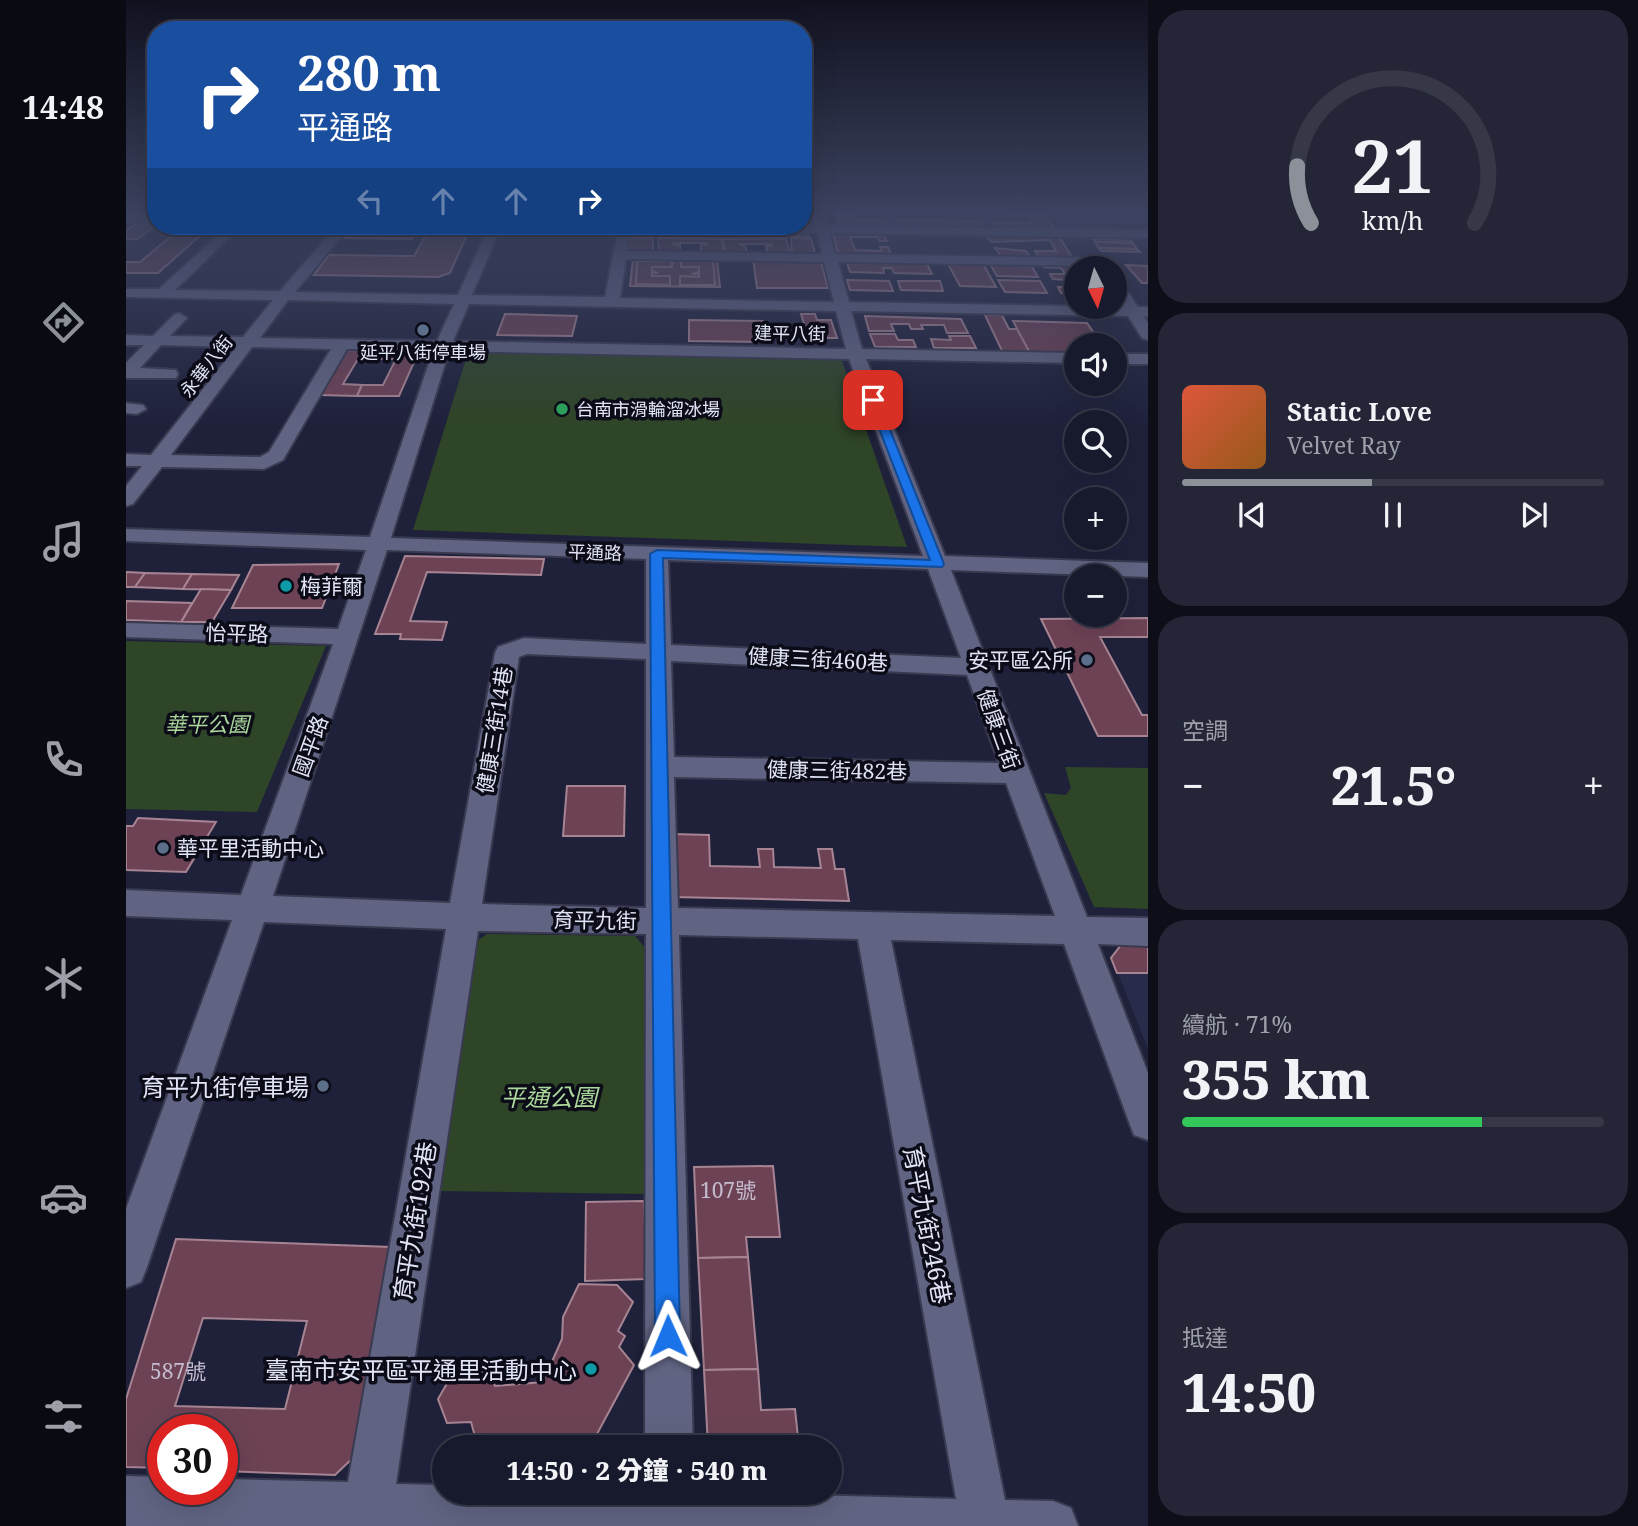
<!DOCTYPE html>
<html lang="zh-TW">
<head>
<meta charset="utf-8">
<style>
  body { margin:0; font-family:"Noto Serif","Noto Sans TC",serif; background:#242638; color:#f1f3f6; height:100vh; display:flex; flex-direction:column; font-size:26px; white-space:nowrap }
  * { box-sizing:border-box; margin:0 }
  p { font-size:23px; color:#9ea0a9 }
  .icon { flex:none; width:38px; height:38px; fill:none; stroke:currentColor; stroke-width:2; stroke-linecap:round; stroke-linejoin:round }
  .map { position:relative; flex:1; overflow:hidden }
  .details { display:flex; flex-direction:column; gap:10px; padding:10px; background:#0d0e18; width:490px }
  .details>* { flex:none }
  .banner { position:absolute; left:21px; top:21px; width:665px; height:214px; border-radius:28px; box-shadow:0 7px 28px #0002,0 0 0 2px #363848; background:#1a4fa0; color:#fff; overflow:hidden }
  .needle { width:46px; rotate:175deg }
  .tools { position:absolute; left:938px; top:256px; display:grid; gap:14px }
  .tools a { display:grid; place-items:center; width:63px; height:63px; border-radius:50%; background:#17192c; box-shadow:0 7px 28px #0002,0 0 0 2px #363848; font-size:35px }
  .speed { position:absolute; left:21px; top:1414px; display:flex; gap:14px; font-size:35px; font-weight:700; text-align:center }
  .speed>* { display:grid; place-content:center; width:91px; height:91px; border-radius:50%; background:#17192c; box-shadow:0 7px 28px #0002,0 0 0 2px #363848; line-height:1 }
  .speed .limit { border:10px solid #d22; background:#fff; color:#111 }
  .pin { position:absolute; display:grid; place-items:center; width:60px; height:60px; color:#fff; margin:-30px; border-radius:14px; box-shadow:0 4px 10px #0006 }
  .me { position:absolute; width:77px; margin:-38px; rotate:359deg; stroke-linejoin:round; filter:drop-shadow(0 0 5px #0008) }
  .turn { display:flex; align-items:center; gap:24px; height:147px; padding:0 35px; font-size:32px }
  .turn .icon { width:91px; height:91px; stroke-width:2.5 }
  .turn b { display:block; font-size:49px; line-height:60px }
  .lanes { display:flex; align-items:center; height:66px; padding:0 35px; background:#0003; justify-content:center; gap:35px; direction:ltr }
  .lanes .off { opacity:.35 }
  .big { font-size:52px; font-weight:800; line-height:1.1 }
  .details .tile { flex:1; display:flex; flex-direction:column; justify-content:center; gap:10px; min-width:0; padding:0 24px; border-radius:28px; background:#242638 }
  .details .dial { align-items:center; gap:0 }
  .dial svg { height:182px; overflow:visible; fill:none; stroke:#363848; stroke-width:7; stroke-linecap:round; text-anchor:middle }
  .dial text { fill:#f1f3f6; stroke:none }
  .song { display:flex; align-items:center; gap:21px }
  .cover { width:84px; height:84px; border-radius:10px; background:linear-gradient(135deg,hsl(10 70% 55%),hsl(30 70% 35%)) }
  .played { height:7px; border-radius:4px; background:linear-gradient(90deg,#8c9099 45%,#363848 45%) }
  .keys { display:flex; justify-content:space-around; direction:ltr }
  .heat { display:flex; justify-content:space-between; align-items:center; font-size:38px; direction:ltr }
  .charge { height:10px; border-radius:5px; background:linear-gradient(90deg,#34c759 71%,#363848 0) }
  .trip { position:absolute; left:306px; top:1435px; width:410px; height:70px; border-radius:35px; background:#17192c; box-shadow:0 7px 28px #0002,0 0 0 2px #363848; font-weight:800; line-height:70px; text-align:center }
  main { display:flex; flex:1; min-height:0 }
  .dock { display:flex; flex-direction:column; width:126px; justify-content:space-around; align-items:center; background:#090a12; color:#9ea0a9 }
  .dock .icon { width:49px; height:49px }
  .dock .active { color:#8c9099 }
  .dock b { font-size:32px; color:#f1f3f6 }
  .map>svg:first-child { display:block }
</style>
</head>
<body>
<main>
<nav class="dock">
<b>14:48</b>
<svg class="icon active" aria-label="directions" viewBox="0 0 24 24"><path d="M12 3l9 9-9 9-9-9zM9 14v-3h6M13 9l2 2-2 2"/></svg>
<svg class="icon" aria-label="music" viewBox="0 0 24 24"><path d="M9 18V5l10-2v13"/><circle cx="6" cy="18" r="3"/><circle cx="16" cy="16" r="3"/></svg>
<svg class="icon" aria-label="phone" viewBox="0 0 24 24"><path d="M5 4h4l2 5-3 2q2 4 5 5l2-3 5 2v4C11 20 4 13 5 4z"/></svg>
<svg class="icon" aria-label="climate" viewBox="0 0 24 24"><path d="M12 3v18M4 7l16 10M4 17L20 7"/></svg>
<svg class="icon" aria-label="car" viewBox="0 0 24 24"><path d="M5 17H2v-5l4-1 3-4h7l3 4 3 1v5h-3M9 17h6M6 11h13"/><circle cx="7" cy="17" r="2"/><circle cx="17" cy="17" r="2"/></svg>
<svg class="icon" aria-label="filters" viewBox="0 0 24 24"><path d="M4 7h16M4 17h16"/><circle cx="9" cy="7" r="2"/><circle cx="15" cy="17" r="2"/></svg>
</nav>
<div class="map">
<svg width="1022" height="1526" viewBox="0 0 1022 1526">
  <rect width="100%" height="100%" fill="#1f213b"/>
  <path fill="#292b4a" d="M1022,947V1049L986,958Z"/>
  <g fill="#2f4527">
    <path d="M343,349L715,358L781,547L287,530Z"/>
    <path d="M0,641L200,646L131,812L0,809Z"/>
    <path d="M939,767L1022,768V909L968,907L918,793L940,795L945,788Z"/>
    <path d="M361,934L509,936L520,949L518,1194L312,1191L349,942Z"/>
  </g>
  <g fill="#6d4255" stroke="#a78492" stroke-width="2" fill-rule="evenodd">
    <path d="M709,214H725L728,220H759L761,225H714Z"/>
    <path d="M861,214H918L928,228L869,227L866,222L906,223L901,215Z"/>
    <path d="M770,220L855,221L858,226L773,225Z"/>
    <path d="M11,223L30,225L12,239H0V231Z"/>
    <path d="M57,226H85L32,273H0V262H14Z"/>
    <path d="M227,226H294L286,239L218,238Z"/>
    <path d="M305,226H333L343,230L324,273L312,277L188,275L203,255L288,256Z"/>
    <path d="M509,228L679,230L684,237L502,235L503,231Z"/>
    <path d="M712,231L756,232L761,241H753L752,237H724L729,250L756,251L754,247H762L766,256L712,254L707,233Z"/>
    <path d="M859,235H932L946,257L912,256L909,251H930L924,240L865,242Z"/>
    <path d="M504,237L527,238V254L503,252Z"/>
    <path d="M532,238L595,239L598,253H575V245H581L580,243H547V245H554V253L533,252Z"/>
    <path d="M665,238L685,239L689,253L666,254Z"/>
    <path d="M597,239H660L664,254H642L640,246H646L645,244H612L619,246L621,253H599Z"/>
    <path d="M967,239L1005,240L1007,243L969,242Z"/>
    <path d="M969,242L1007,243L1011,249L973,248Z"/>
    <path d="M869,248L900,251L904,256H875Z"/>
    <path d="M973,248L1011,249L1014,252L975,251Z"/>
    <path d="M627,258L695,261L702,288H631Z"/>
    <path d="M507,259L591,260L594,287L504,286Z"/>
    <path d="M511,261H546V267H526V271L532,273H526V276H544V285L510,284Z"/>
    <path d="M555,261H587L589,285H554V276L573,277V274H566L573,272V267H555Z"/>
    <path d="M821,262H856L870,287L834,286Z"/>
    <path d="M721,263L801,264L806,274L768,273L766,268H757L758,273L724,272Z"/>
    <path d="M916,263L953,264L956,268H950V294L935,293L932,287H946L941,280L927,279L924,274H939L935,268L918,267Z"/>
    <path d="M864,264L905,265L912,277L871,276Z"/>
    <path d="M1000,265L1022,266V283H1016Z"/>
    <path d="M721,280L763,281L767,291L724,290Z"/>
    <path d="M872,280L914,281L921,293L879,292Z"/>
    <path d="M772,281H814L817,291L775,290Z"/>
    <path d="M379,314L451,316L446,336L371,335Z"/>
    <path d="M675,314H689L691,320H705L711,338H682Z"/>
    <path d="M859,315H876L883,329H891L904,353H877Z"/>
    <path d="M739,316L835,319L842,333H821L818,325H795L797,329H785L783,324H765L768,331H743Z"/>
    <path d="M563,320L637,321L640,342L563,341Z"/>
    <path d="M887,321L961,323L976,345H950V354L904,353Z"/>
    <path d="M744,334H769L772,340H787L790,347H749Z"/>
    <path d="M823,336H844L850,348H808L805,339L825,340Z"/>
    <path d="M220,350L255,351L251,359H232L217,384L236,385L231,396L194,395Z"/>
    <path d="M255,351H293L273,396H231L236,385H257L270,359H251Z"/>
    <path d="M279,556L418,559L415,575L301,572L284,621L321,622L316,640L274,639L275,634H249Z"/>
    <path d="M213,564L196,608H106L127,565Z"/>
    <path d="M0,572L19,573L9,587H0Z"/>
    <path d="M19,573L66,574L57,589L9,587Z"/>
    <path d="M66,574L113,575L105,590L57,589Z"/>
    <path d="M75,589L105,590L86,622H55Z"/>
    <path d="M0,601L66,603L55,622L0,620Z"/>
    <path d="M1022,618V637H974L1016,715H1022V736H972L915,619Z"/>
    <path d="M441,786H499L498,836H437Z"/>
    <path d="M12,818L90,822L60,872L0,870V826H7Z"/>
    <path d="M547,834L583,835L584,866L634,867L632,849H647L648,867L695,868L692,849H706L709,869H718L723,901L547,897Z"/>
    <path d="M995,945H1022V973H991L985,958Z"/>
    <path d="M647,1166L654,1237H620L622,1257L572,1258L568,1167Z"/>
    <path d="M518,1201L521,1279L459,1281L460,1202Z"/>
    <path d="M50,1239L265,1247L229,1456L209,1475L96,1471V1430H37V1468L0,1467V1399ZM77,1318L181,1321L159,1409L49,1406Z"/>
    <path d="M622,1257L632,1369L578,1370L572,1258Z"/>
    <path d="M453,1284L491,1285L507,1302L492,1331L499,1336L493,1347L508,1365L464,1447H352L345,1422L321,1423L312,1399L327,1373L363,1372L369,1386L417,1382L436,1339L437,1317Z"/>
    <path d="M632,1369L635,1410L669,1409L673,1447H582L578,1370Z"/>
  </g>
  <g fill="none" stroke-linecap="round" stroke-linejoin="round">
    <g stroke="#393a50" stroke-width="4">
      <g id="minor">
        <path d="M0,214H30V222L0,221Z"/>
        <path d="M686,214H698L701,225L1022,230V238L703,233L709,254L975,258L982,262L975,266L712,262L723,302L997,307L989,294V279L994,280L1012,307H1022V317L1018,316L1022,323V340L1016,338L1002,316L725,311L736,349L950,353V363L740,359L819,556L1022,563V577L825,570L961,917L1022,918V946L972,944L1022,1073V1140L1008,1135L1003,1122L938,944L765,940L879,1500L927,1501L945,1508L952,1526H0V1476L37,1477V1489H96V1479L222,1482L320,929L138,922L21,1267L15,1282L0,1288V1209L106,920L0,916V890L115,895L207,644L0,637V623L212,629L240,550L0,541V529L244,537L307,351L221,349L157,460L138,469L36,467L7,504L0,506V486L16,466H0V454L25,455L110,347L35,345L14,368L50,370L52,374L50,378H0V363L18,345H0V335L27,336L48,315L53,313L61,318L44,336L117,337L147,300L0,297V289H33L102,226H115L49,290L154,291L211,226H224L169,292L332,295L363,226H375L346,295L479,297L491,235L497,231L503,235L501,251L696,254L691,233L514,230L508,226L689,225ZM500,259L698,262L708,302L494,298ZM162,300L328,304L311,341L134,338ZM343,304L710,311L720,349L327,341ZM126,347L205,349L143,452L134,457L45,455ZM323,351L723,359L797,556L265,538ZM261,550L520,559V644L398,638L372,647L369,653L324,903L147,896ZM542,560L802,569L835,658L545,645ZM401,654L520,659V908L356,904L393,657ZM545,661L841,675L873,763L548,757ZM548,777L880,783L929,916L552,908ZM352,931L520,934L519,1447H567L553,935L732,939L830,1499L613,1493H318V1485L270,1484Z"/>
        <rect x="989" y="354" width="33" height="10"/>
        <path d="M0,403L17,405L20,409L11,414L0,413Z"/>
      </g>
    </g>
    <use href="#minor" fill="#606482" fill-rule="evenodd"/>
  </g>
  <linearGradient id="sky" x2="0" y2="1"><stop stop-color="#111220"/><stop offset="0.5" stop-color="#3c4360"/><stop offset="1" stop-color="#3c4360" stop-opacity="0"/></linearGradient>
  <rect width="1022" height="427" fill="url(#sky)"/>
  <path fill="#1a73e8" stroke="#114b97" stroke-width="2" d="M744,398L752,400L818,564L816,567L537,558L554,1336L551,1345L542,1349L533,1345L529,1336L524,554L531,550L804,560L742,400Z"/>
  <g fill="#5c6f8a" stroke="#0b0c18" stroke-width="2.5">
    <circle cx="297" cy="330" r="7"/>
    <circle cx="961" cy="660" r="7"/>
    <circle cx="37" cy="848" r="7"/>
    <circle cx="197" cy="1086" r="7"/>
  </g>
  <circle fill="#2e9e5b" stroke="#0b0c18" stroke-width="2.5" cx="436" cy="409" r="7"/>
  <g fill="#0f9aa8" stroke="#0b0c18" stroke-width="2.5">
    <circle cx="160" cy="586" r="7"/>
    <circle cx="465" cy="1369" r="7"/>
  </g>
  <g text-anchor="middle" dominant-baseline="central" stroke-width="7" stroke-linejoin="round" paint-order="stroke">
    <g font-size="18" fill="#e1e4f6" stroke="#0b0c18">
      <text transform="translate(664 333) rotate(1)">建平八街</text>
      <text transform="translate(80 366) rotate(-52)">永華八街</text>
      <text transform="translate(469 552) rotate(2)">平通路</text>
    </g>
    <g font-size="18" fill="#e1e4f6" stroke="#0b0c18">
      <text x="297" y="352">延平八街停車場</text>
      <text x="450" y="409" text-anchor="start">台南市滑輪溜冰場</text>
    </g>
    <g font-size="21" fill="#e1e4f6" stroke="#0b0c18" text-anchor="start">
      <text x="174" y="586">梅菲爾</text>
      <text x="947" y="660" text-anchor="end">安平區公所</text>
      <text x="51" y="848">華平里活動中心</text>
    </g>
    <g font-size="21" fill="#e1e4f6" stroke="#0b0c18">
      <text transform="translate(111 633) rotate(2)">怡平路</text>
      <text transform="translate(692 659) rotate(3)">健康三街460巷</text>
      <text transform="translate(873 729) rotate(70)">健康三街</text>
      <text transform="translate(368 730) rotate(-81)">健康三街14巷</text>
      <text transform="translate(184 746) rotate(-70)">國平路</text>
      <text transform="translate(711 770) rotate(1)">健康三街482巷</text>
      <text transform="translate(469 920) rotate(1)">育平九街</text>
    </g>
    <g font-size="21" font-style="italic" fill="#acd89c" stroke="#0b0c18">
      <text x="81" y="724">華平公園</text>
    </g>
    <g font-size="21" fill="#c4bcce">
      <text x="602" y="1190">107號</text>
      <text x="52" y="1371">587號</text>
    </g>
    <g font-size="24" fill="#e1e4f6" stroke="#0b0c18" text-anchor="end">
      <text x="183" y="1086">育平九街停車場</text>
      <text x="451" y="1369">臺南市安平區平通里活動中心</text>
    </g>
    <g font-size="24" font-style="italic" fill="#acd89c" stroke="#0b0c18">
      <text x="423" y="1096">平通公園</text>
    </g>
    <g font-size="24" fill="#e1e4f6" stroke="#0b0c18">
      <text transform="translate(288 1221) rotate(-81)">育平九街192巷</text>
      <text transform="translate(802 1225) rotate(79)">育平九街246巷</text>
    </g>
  </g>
</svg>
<div class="tools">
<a><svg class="needle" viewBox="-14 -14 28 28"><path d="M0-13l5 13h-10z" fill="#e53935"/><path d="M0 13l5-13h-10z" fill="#9ea0a9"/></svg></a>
<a><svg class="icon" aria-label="sound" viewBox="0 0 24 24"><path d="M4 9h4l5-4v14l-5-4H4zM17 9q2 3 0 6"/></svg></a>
<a><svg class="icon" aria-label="search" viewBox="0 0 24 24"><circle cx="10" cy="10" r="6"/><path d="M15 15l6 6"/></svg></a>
<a>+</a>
<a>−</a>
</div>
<div class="speed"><div class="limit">30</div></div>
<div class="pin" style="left:747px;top:400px;background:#d93025"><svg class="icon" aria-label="arrive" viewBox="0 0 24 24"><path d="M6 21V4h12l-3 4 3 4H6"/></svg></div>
<svg class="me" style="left:542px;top:1336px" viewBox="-20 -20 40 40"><path d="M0-17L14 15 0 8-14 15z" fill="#1a73e8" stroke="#fff" stroke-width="4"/></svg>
<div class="trip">14:50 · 2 分鐘 · 540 m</div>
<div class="banner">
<div class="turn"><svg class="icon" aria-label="right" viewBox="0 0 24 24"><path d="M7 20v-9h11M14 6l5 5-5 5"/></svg><div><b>280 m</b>平通路</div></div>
<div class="lanes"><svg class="icon off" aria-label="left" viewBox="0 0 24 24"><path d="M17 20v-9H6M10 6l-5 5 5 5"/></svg><svg class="icon off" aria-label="ahead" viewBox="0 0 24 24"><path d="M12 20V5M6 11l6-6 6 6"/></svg><svg class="icon off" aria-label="ahead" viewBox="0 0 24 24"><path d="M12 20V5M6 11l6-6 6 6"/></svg><svg class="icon" aria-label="right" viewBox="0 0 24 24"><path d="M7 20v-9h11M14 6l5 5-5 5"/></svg></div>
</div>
</div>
<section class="details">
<div class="tile dial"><svg viewBox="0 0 100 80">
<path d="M14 69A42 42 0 1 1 86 69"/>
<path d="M14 69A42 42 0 0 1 8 44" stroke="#8c9099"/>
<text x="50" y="56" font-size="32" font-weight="700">21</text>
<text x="50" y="72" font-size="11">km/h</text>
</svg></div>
<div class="tile">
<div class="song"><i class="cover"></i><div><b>Static Love</b><p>Velvet Ray</p></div></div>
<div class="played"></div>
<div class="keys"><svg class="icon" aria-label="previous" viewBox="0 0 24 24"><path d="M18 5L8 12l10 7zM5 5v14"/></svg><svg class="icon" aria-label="pause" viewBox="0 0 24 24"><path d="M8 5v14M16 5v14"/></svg><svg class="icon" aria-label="next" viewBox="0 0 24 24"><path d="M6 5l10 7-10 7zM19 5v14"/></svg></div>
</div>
<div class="tile"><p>空調</p>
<div class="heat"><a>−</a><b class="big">21.5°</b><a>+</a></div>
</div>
<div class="tile"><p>續航 · 71%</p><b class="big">355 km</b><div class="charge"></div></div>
<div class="tile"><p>抵達</p><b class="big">14:50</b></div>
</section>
</main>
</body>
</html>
